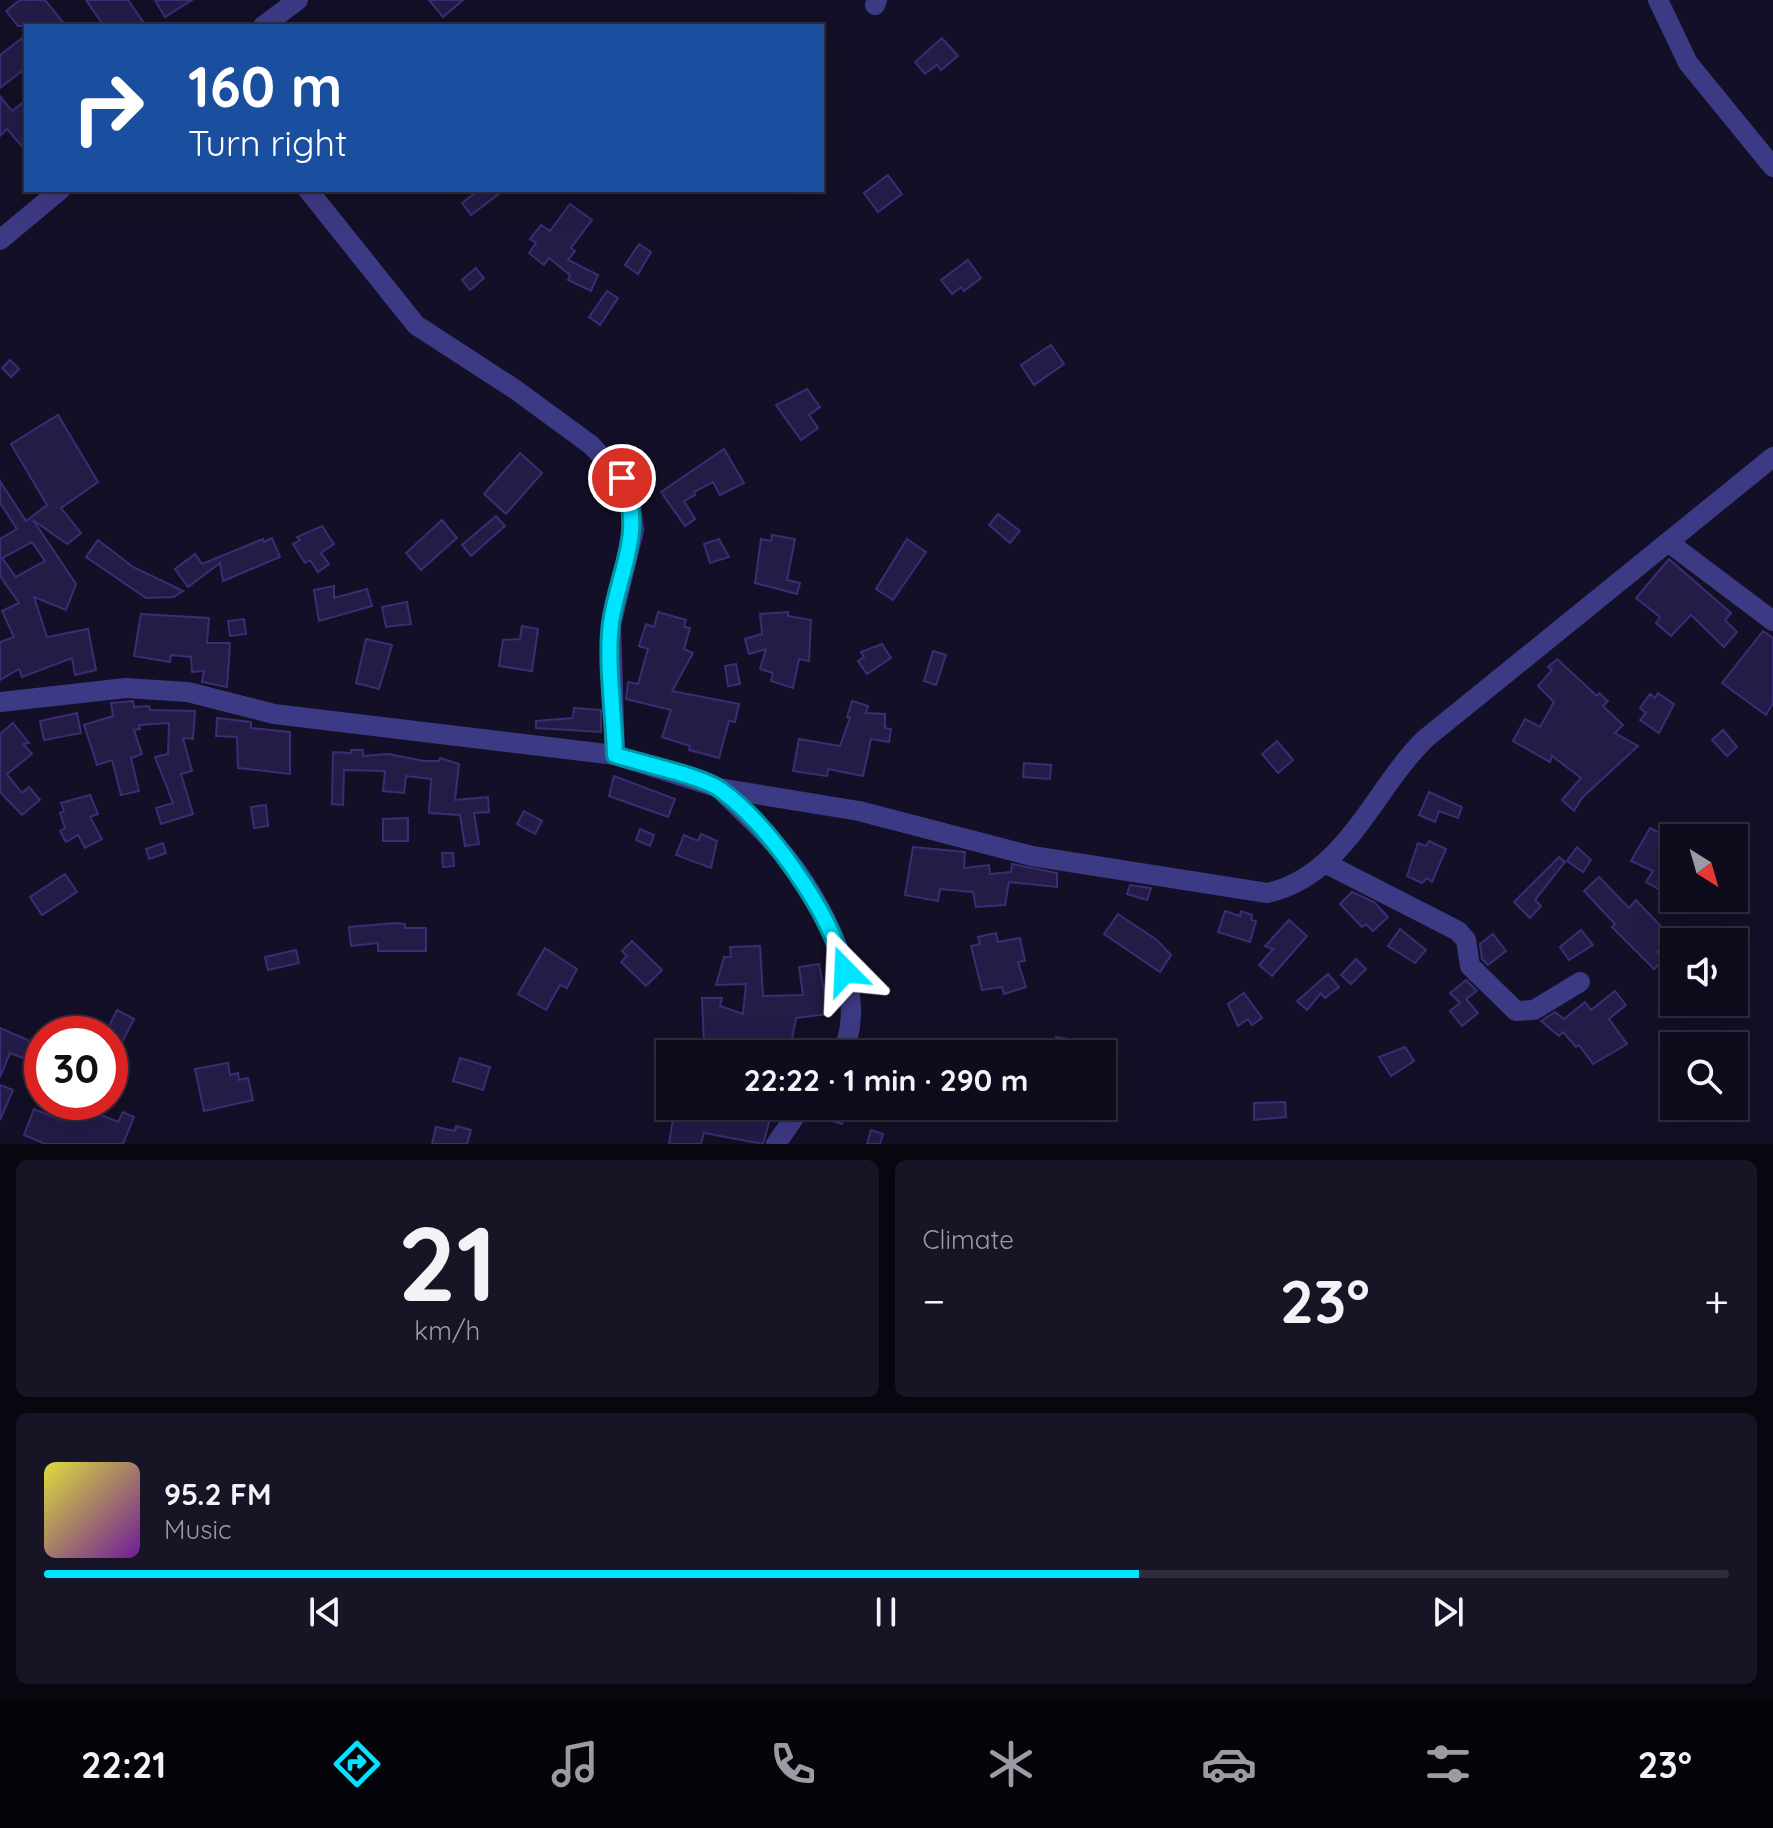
<!DOCTYPE html>
<html lang="en">
<head>
<meta charset="utf-8">
<style>
  body { margin:0; font-family:Quicksand,sans-serif; background:#171425; color:#f1f3f6; height:100vh; display:flex; flex-direction:column; font-size:30px; white-space:nowrap }
  * { box-sizing:border-box; margin:0 }
  p { font-size:26px; color:#9b9ba3 }
  .icon { flex:none; width:44px; height:44px; fill:none; stroke:currentColor; stroke-width:2; stroke-linecap:round; stroke-linejoin:round }
  .map { position:relative; height:1144px; overflow:hidden }
  .sheet { display:flex; flex-direction:column; gap:16px; padding:16px; background:#08060f; flex:1 }
  .sheet>* { flex:none }
  .hud { position:absolute; left:24px; top:24px; width:800px; height:168px; border-radius:0px; box-shadow:0 8px 32px #0002,0 0 0 2px #2e2b3b; background:#1a4fa0; color:#fff; overflow:hidden }
  .needle { width:52px; rotate:143deg }
  .fabs { position:absolute; left:1660px; top:824px; display:grid; gap:16px }
  .fabs a { display:grid; place-items:center; width:88px; height:88px; border-radius:0px; background:#0e0b1c; box-shadow:0 8px 32px #0002,0 0 0 2px #2e2b3b; font-size:40px }
  .speed { position:absolute; left:24px; top:1016px; display:flex; gap:16px; font-size:40px; font-weight:700; text-align:center }
  .speed>* { display:grid; place-content:center; width:104px; height:104px; border-radius:50%; background:#0e0b1c; box-shadow:0 8px 32px #0002,0 0 0 2px #2e2b3b; line-height:1 }
  .speed .limit { border:12px solid #d22; background:#fff; color:#111 }
  .pin { position:absolute; display:grid; place-items:center; width:68px; height:68px; color:#fff; margin:-34px; border:4px solid #fff; border-radius:50%; box-shadow:0 2px 8px #0007 }
  .me { position:absolute; width:88px; margin:-44px; rotate:339deg; stroke-linejoin:round; filter:drop-shadow(0 0 6px #0008) }
  .turn { display:flex; align-items:center; gap:28px; height:168px; padding:0 32px; font-size:36px }
  .turn .icon { width:104px; height:104px; stroke-width:2.5 }
  .turn b { display:block; font-size:56px; line-height:68px }
  .big { font-size:60px; font-weight:700; line-height:1.1 }
  .sheet .tile { flex:1; display:flex; flex-direction:column; justify-content:center; gap:12px; min-width:0; padding:0 28px; border-radius:12px; background:#171425 }
  .sheet .dial { align-items:center; gap:0 }
  .dial b { font-size:104px; line-height:1 }
  .song { display:flex; align-items:center; gap:24px }
  .cover { width:96px; height:96px; border-radius:12px; background:linear-gradient(135deg,hsl(60 70% 55%),hsl(280 70% 35%)) }
  .played { height:8px; border-radius:4px; background:linear-gradient(90deg,#00e5ff 65%,#2e2b3b 65%) }
  .keys { display:flex; justify-content:space-around; direction:ltr }
  .heat { display:flex; justify-content:space-between; align-items:center; font-size:44px; direction:ltr }
  .sheet .tiles { flex:1; display:grid; gap:16px; grid-template-columns:1fr 1fr }
  .tile:last-child { grid-column:span 2 }
  .trip { position:absolute; left:656px; top:1040px; width:460px; height:80px; border-radius:0px; background:#0e0b1c; box-shadow:0 8px 32px #0002,0 0 0 2px #2e2b3b; font-weight:700; line-height:80px; text-align:center }
  .menu { display:flex; height:128px; justify-content:space-around; align-items:center; background:#06040b; color:#9b9ba3 }
  .menu .icon { width:56px; height:56px }
  .menu .current { color:#00e5ff }
  .menu b { font-size:36px; color:#f1f3f6 }
  .map>svg:first-child { display:block }
</style>
</head>
<body>
<div class="map">
<svg width="1773" height="1144" viewBox="0 0 1773 1144">
  <rect width="100%" height="100%" fill="#130f26"/>
  <g fill="#241b47" stroke="#3b2d73" stroke-width="2" fill-rule="evenodd">
    <path d="M20,0H45L66,26H18L6,11Z"/>
    <path d="M86,0H128L146,26H104Z"/>
    <path d="M155,0H192L165,17Z"/>
    <path d="M429,0H463L443,17Z"/>
    <path d="M26,35V68L0,88V55Z"/>
    <path d="M942,38L958,56L941,70L937,65L925,74L915,62Z"/>
    <path d="M0,96L12,111L26,100V151L7,129L0,136Z"/>
    <path d="M888,175L902,194L878,212L864,193Z"/>
    <path d="M479,190H504L471,215L462,203Z"/>
    <path d="M570,204L592,220L571,248L575,251L568,260L598,275L591,291L568,280L570,275L549,258L544,265L529,253L536,243L530,239L541,225L550,231Z"/>
    <path d="M639,244L651,252L638,274L625,265Z"/>
    <path d="M968,260L981,278L964,291L961,287L952,294L941,280Z"/>
    <path d="M476,268L484,278L470,290L462,280Z"/>
    <path d="M607,291L618,298L600,325L589,317Z"/>
    <path d="M1051,345L1064,364L1034,385L1021,365Z"/>
    <path d="M10,360L19,369L11,377L2,368Z"/>
    <path d="M807,389L820,407L809,415L818,428L801,440L776,405Z"/>
    <path d="M58,415L98,482L61,508L81,533L67,544L33,520L76,584L66,610L34,597L47,637L88,629L96,670L75,675L72,658L22,677L19,669L0,680V642L14,637L2,611L19,603L0,576V539L17,529L0,503V481L26,521L47,505L11,444ZM32,542L45,561L16,577L2,558Z"/>
    <path d="M724,449L744,483L720,495L713,482L694,492L695,495L684,501L695,519L685,526L661,492Z"/>
    <path d="M520,453L542,473L506,514L484,494Z"/>
    <path d="M998,514L1020,531L1010,543L989,525Z"/>
    <path d="M496,516L505,526L471,556L462,545Z"/>
    <path d="M442,520L457,538L421,570L406,553Z"/>
    <path d="M322,526L334,544L321,553L329,564L318,572L310,560L305,563L293,544L300,540L297,537Z"/>
    <path d="M772,535L795,539L787,580L800,583L797,594L755,583L761,539L771,541Z"/>
    <path d="M272,538L280,557L223,581L220,563L188,587L175,569L195,554L202,564L263,539L264,542Z"/>
    <path d="M719,539L729,557L710,563L704,544Z"/>
    <path d="M907,539L926,552L893,600L876,589Z"/>
    <path d="M98,540L133,567L183,591L174,597L146,598L86,557Z"/>
    <path d="M1669,559L1731,613L1725,620L1737,632L1724,647L1691,615L1671,636L1656,623L1660,617L1636,598Z"/>
    <path d="M334,586V598L367,589L372,606L319,621L314,590Z"/>
    <path d="M407,602L411,624L386,627L382,607Z"/>
    <path d="M658,612L686,620L684,627L690,628L684,649L693,653L672,691L739,704L735,722L729,721L719,758L689,750L690,746L662,737L671,710L626,699L628,682L638,684L648,649L639,646L646,624L654,627Z"/>
    <path d="M788,612V616L811,620L809,661L799,659L793,688L771,681L773,673L760,669L766,649L749,654L745,639L762,634L760,614Z"/>
    <path d="M141,614L209,618L207,643H230L227,687L202,682L204,671L192,672L191,657L171,655L170,662L134,656Z"/>
    <path d="M244,619L246,634L230,636L228,621Z"/>
    <path d="M522,626L538,629L532,671L499,666L503,640L520,639Z"/>
    <path d="M1763,631L1773,638V703L1766,715L1722,683Z"/>
    <path d="M366,639L392,645L379,689L356,683Z"/>
    <path d="M882,644L891,658L867,674L858,661L864,657L861,652Z"/>
    <path d="M933,651L946,655L936,685L924,681Z"/>
    <path d="M1557,659L1597,696L1599,693L1608,701L1603,706L1623,725L1615,733L1638,746L1582,798L1574,811L1562,800L1581,778L1552,756L1550,762L1513,741L1525,719L1540,727L1554,702L1538,686L1552,670L1548,667Z"/>
    <path d="M736,664L740,684L728,686L725,666Z"/>
    <path d="M1658,693L1674,704L1659,733L1640,720L1646,713L1640,708L1650,694L1655,698Z"/>
    <path d="M133,701L134,707L149,706L150,710L195,711L193,739L183,738L192,771L181,774L193,814L161,824L156,808L173,803L155,757L168,754L169,723L139,725L140,729L134,730L142,754L131,758L139,791L121,795L112,760L97,765L84,725L113,716L111,703Z"/>
    <path d="M852,701L868,706L866,713L885,714V728L891,729L889,742L871,739L863,776L828,769L827,776L793,771L799,739L840,746L850,718L847,717Z"/>
    <path d="M574,708L601,710V732L536,728V721L573,718Z"/>
    <path d="M77,713L81,733L44,740L40,721Z"/>
    <path d="M217,718L251,722V728L290,732V774L238,768L237,737L216,736Z"/>
    <path d="M13,723L29,743L23,744L32,754L7,774L22,793L29,787L40,800L22,815L0,792V734Z"/>
    <path d="M1723,730L1737,747L1727,756L1712,740Z"/>
    <path d="M1277,741L1293,760L1278,773L1262,754Z"/>
    <path d="M351,750H363V756L388,754L424,761H439L440,758L459,764L455,800L488,797L489,812L474,813L479,844L465,846L460,815L429,813L431,779L406,776L404,793L383,791L385,771L344,770L343,805L332,804L333,752L351,753Z"/>
    <path d="M1024,763L1051,765L1050,779L1023,777Z"/>
    <path d="M614,776L675,799L668,817L609,796Z"/>
    <path d="M1429,792L1462,807L1458,818L1439,811L1435,822L1419,815Z"/>
    <path d="M90,795L98,814L90,817L102,839L85,848L78,835L66,842L60,831L65,828L60,813L64,811L61,803Z"/>
    <path d="M266,805L268,826L254,828L251,807Z"/>
    <path d="M524,811L542,821L535,834L517,824Z"/>
    <path d="M408,818V841H383V819Z"/>
    <path d="M1650,828L1674,840L1667,854L1674,858V898L1646,882L1653,871L1631,861Z"/>
    <path d="M640,829L654,835L650,846L636,840Z"/>
    <path d="M701,834L717,841L711,868L676,855L684,835L698,841Z"/>
    <path d="M1429,841L1446,849L1432,882L1427,878L1422,883L1407,876L1418,843L1426,846Z"/>
    <path d="M163,843L166,853L149,859L146,849Z"/>
    <path d="M913,847L965,852L964,868L989,865L990,874L1011,872L1012,864L1057,873V887L1009,882L1005,905L976,907L973,892L940,889L938,901L905,895Z"/>
    <path d="M1577,847L1591,860L1583,872L1567,861Z"/>
    <path d="M442,853H453L454,866L443,867Z"/>
    <path d="M1559,857L1565,862L1535,900L1541,906L1530,918L1514,902Z"/>
    <path d="M65,874L77,892L42,915L30,897Z"/>
    <path d="M1599,877L1629,908L1636,900L1674,940L1657,952L1664,959L1654,969L1612,927L1615,924L1584,891Z"/>
    <path d="M1130,885L1151,888L1147,900L1127,894Z"/>
    <path d="M1352,892L1374,902L1388,917L1373,931L1366,924L1362,927L1340,904Z"/>
    <path d="M1225,911L1240,916L1241,911L1252,915L1251,920L1256,921L1250,942L1218,932Z"/>
    <path d="M1118,914L1157,940L1171,955L1160,972L1104,934Z"/>
    <path d="M1289,920L1307,936L1272,976L1259,965L1273,949L1265,946Z"/>
    <path d="M396,923L405,924V928H426V951H378V943L351,946L349,927Z"/>
    <path d="M1400,929L1426,950L1415,963L1388,946Z"/>
    <path d="M1581,930L1593,945L1569,960L1560,947Z"/>
    <path d="M996,933L998,942L1020,938L1025,961L1018,962L1026,987L1004,994L1002,987L982,990L971,946L980,944L978,937Z"/>
    <path d="M1493,934L1506,951L1488,965L1482,959L1480,944Z"/>
    <path d="M632,941L662,970L646,986L621,962L627,956L622,951Z"/>
    <path d="M760,946L763,996L803,995L799,967L819,964L829,1014L796,1018L789,1054H721L722,1045H704L702,998H722L720,1006L743,1014L746,984L716,985L724,957H731L730,947Z"/>
    <path d="M545,948L577,969L567,988L560,985L546,1010L518,994Z"/>
    <path d="M296,950L299,963L268,970L265,957Z"/>
    <path d="M1356,959L1366,969L1351,984L1341,975Z"/>
    <path d="M1328,974L1339,987L1325,998L1321,993L1307,1010L1297,1001Z"/>
    <path d="M1466,980L1477,991L1466,999L1478,1013L1462,1026L1450,1011L1460,1003L1450,993Z"/>
    <path d="M1615,991L1626,1005L1609,1019L1627,1044L1593,1064L1579,1045L1576,1047L1563,1032L1559,1036L1541,1021L1555,1012L1564,1019L1585,1002L1591,1010Z"/>
    <path d="M1244,993L1262,1018L1252,1025L1248,1019L1238,1026L1228,1004Z"/>
    <path d="M117,1010L134,1019L110,1066V1034H105Z"/>
    <path d="M0,1028L30,1041L23,1058L10,1053L0,1077Z"/>
    <path d="M1056,1037L1070,1039L1068,1054H1054Z"/>
    <path d="M1405,1047L1414,1061L1391,1076L1379,1057Z"/>
    <path d="M460,1058L490,1067L483,1090L453,1081Z"/>
    <path d="M228,1063L230,1075L238,1073L239,1080L248,1078L253,1100L204,1111L195,1069Z"/>
    <path d="M0,1085L13,1090L0,1120Z"/>
    <path d="M70,1102L118,1122L123,1112L134,1117L123,1144H45L24,1135L34,1109L61,1120Z"/>
    <path d="M1285,1102L1286,1117L1254,1120V1103Z"/>
    <path d="M675,1106H753L773,1109L763,1144L704,1133L701,1144H669Z"/>
    <path d="M815,1106H847L842,1124L813,1115Z"/>
    <path d="M456,1126L471,1130L467,1144H432L436,1127L455,1131Z"/>
    <path d="M871,1130L883,1134L880,1144H867Z"/>
  </g>
  <g fill="none" stroke-linecap="round" stroke-linejoin="round">
    <g stroke="#3d3a85" stroke-width="20">
      <path d="M1658,0L1688,63L1773,167"/>
      <path d="M875,5L877,0"/>
      <path d="M263,26L298,0"/>
      <path d="M308,190L416,325L516,390L591,445L622,478L630,498L634,530L611,625L615,755"/>
      <path d="M0,240L60,190"/>
      <path d="M1668,542L1773,621"/>
      <path d="M0,702L126,688L188,692L274,714L615,755L719,788L859,811L1032,856L1267,893C1344,877 1374,789 1425,739L1773,457"/>
      <path d="M719,788C739,809 761,828 780,850C820,895 873,996 841,1054"/>
      <path d="M1325,863L1458,931L1466,940L1470,966L1516,1011L1534,1010L1580,982"/>
      <path d="M776,1144L802,1106"/>
    </g>
  </g>
  <g fill="none" stroke-linecap="round" stroke-linejoin="round">
    <g stroke="#0095a6" stroke-width="20">
      <path id="route" d="M622,478C645,534 619,568 611,623C606,660 614,716 615,755C639,763 703,776 721,790C770,826 830,912 845,971"/>
    </g>
    <use href="#route" stroke="#00e5ff" stroke-width="14"/>
  </g>
</svg>
<div class="fabs">
<a><svg class="needle" viewBox="-14 -14 28 28"><path d="M0-13l5 13h-10z" fill="#e53935"/><path d="M0 13l5-13h-10z" fill="#9b9ba3"/></svg></a>
<a><svg class="icon" aria-label="sound" viewBox="0 0 24 24"><path d="M4 9h4l5-4v14l-5-4H4zM17 9q2 3 0 6"/></svg></a>
<a><svg class="icon" aria-label="search" viewBox="0 0 24 24"><circle cx="10" cy="10" r="6"/><path d="M15 15l6 6"/></svg></a>
</div>
<div class="speed"><div class="limit">30</div></div>
<div class="pin" style="left:622px;top:478px;background:#d93025"><svg class="icon" aria-label="arrive" viewBox="0 0 24 24"><path d="M6 21V4h12l-3 4 3 4H6"/></svg></div>
<svg class="me" style="left:845px;top:971px" viewBox="-20 -20 40 40"><path d="M0-17L14 15 0 8-14 15z" fill="#00e5ff" stroke="#fff" stroke-width="4"/></svg>
<div class="trip">22:22 · 1 min · 290 m</div>
<div class="hud">
<div class="turn"><svg class="icon" aria-label="right" viewBox="0 0 24 24"><path d="M7 20v-9h11M14 6l5 5-5 5"/></svg><div><b>160 m</b>Turn right</div></div>
</div>
</div>
<section class="sheet">
<div class="tiles">
<div class="tile dial"><b>21</b><p>km/h</p></div>
<div class="tile"><p>Climate</p>
<div class="heat"><a>−</a><b class="big">23°</b><a>+</a></div>
</div>
<div class="tile">
<div class="song"><i class="cover"></i><div><b>95.2 FM</b><p>Music</p></div></div>
<div class="played"></div>
<div class="keys"><svg class="icon" aria-label="previous" viewBox="0 0 24 24"><path d="M18 5L8 12l10 7zM5 5v14"/></svg><svg class="icon" aria-label="pause" viewBox="0 0 24 24"><path d="M8 5v14M16 5v14"/></svg><svg class="icon" aria-label="next" viewBox="0 0 24 24"><path d="M6 5l10 7-10 7zM19 5v14"/></svg></div>
</div>
</div>
</section>
<nav class="menu">
<b>22:21</b>
<svg class="icon current" aria-label="directions" viewBox="0 0 24 24"><path d="M12 3l9 9-9 9-9-9zM9 14v-3h6M13 9l2 2-2 2"/></svg>
<svg class="icon" aria-label="music" viewBox="0 0 24 24"><path d="M9 18V5l10-2v13"/><circle cx="6" cy="18" r="3"/><circle cx="16" cy="16" r="3"/></svg>
<svg class="icon" aria-label="phone" viewBox="0 0 24 24"><path d="M5 4h4l2 5-3 2q2 4 5 5l2-3 5 2v4C11 20 4 13 5 4z"/></svg>
<svg class="icon" aria-label="climate" viewBox="0 0 24 24"><path d="M12 3v18M4 7l16 10M4 17L20 7"/></svg>
<svg class="icon" aria-label="car" viewBox="0 0 24 24"><path d="M5 17H2v-5l4-1 3-4h7l3 4 3 1v5h-3M9 17h6M6 11h13"/><circle cx="7" cy="17" r="2"/><circle cx="17" cy="17" r="2"/></svg>
<svg class="icon" aria-label="filters" viewBox="0 0 24 24"><path d="M4 7h16M4 17h16"/><circle cx="9" cy="7" r="2"/><circle cx="15" cy="17" r="2"/></svg>
<b>23°</b>
</nav>
</body>
</html>
